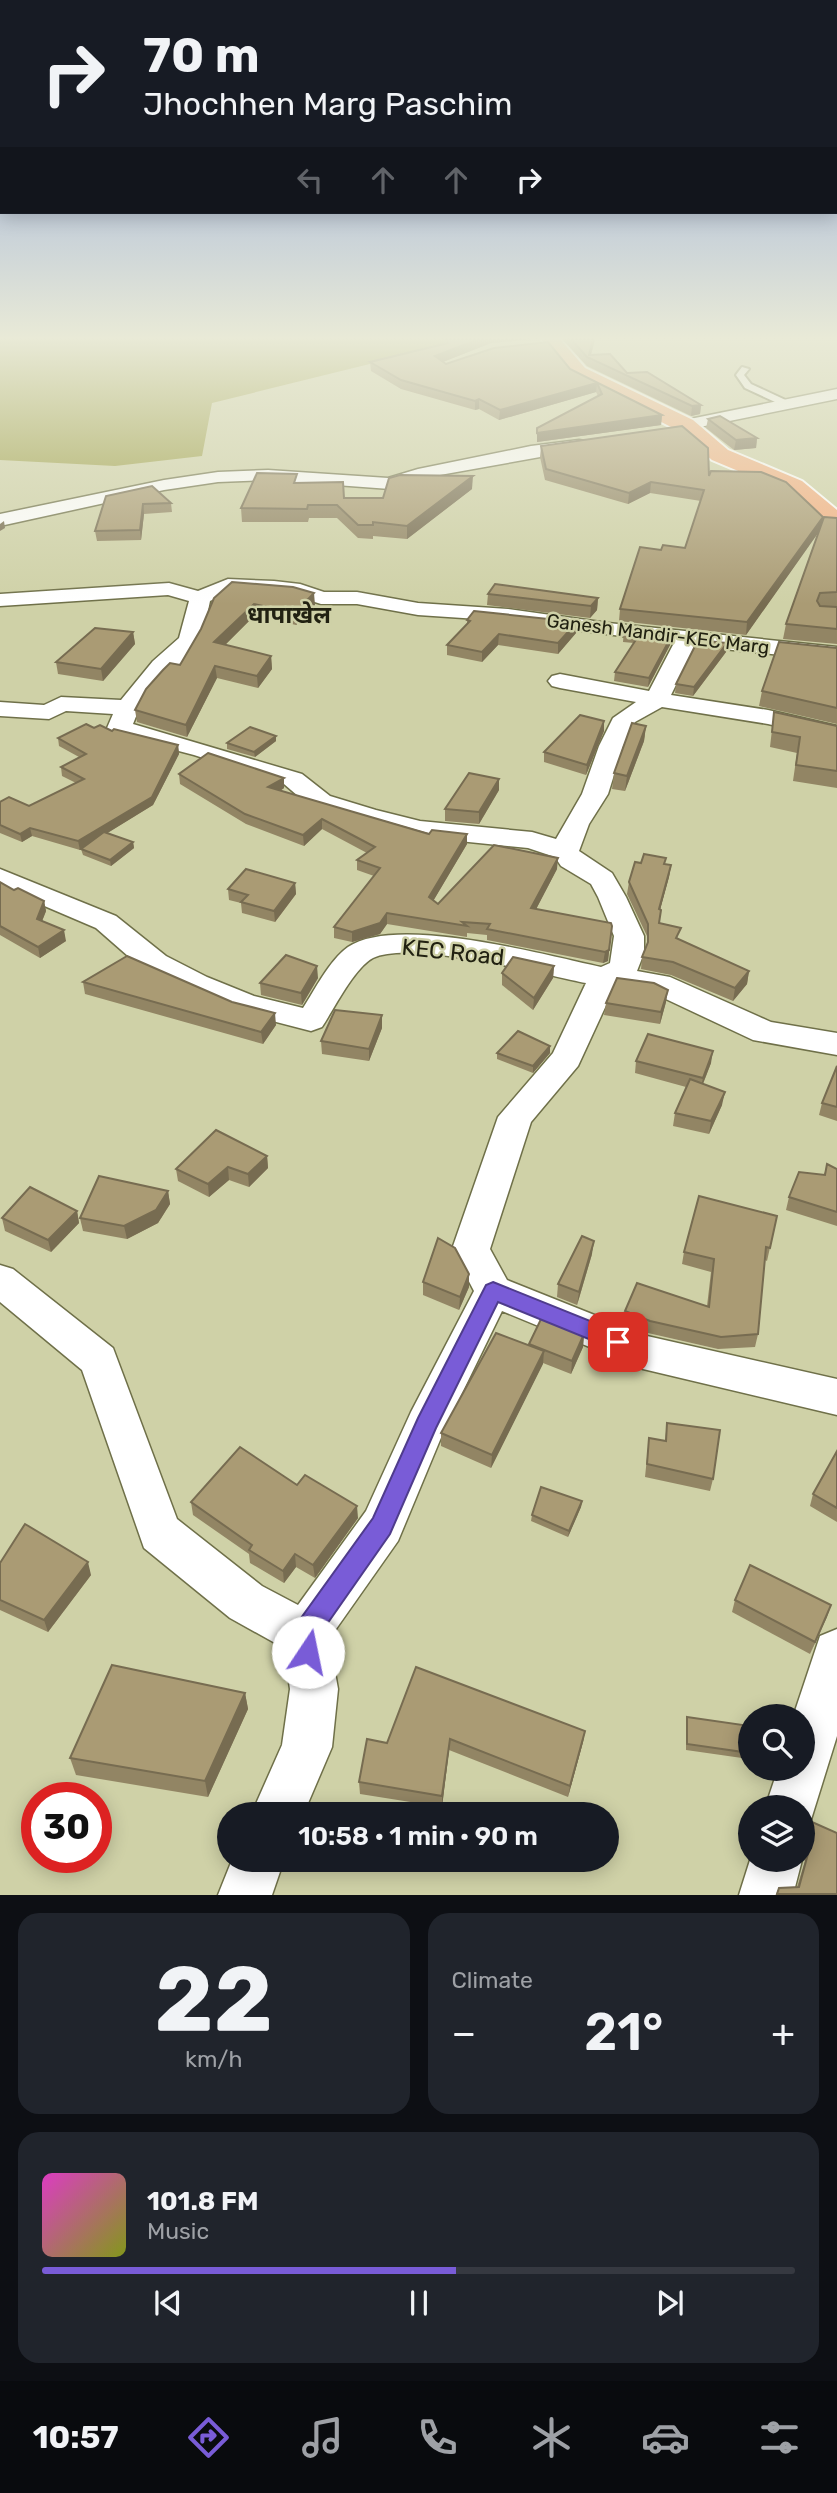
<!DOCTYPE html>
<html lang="en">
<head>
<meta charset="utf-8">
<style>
  body { margin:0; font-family:Rubik,"Noto Sans Devanagari",sans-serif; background:#20242c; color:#f1f3f6; height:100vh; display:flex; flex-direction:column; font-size:26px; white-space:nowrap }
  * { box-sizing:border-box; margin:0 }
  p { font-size:23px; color:#9ea1a6 }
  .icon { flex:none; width:38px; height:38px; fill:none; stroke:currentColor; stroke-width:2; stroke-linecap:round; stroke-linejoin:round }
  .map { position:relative; height:1895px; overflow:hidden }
  .sheet { display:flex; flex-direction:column; gap:18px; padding:18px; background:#0d0f14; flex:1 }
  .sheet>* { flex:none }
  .hud { position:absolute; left:0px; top:0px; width:838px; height:214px; box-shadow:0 4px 18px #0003; background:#171b24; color:#f1f3f6; overflow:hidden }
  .buttons { position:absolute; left:738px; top:1704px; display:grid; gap:14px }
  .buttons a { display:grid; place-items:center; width:77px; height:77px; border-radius:50%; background:#171b24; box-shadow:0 4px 18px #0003; font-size:35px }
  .speed { position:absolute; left:21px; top:1782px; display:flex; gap:14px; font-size:35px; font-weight:700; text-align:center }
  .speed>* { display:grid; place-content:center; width:91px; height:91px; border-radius:50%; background:#171b24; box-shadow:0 4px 18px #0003; line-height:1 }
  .speed .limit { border:10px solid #d22; background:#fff; color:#111 }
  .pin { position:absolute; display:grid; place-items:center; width:60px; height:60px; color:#fff; margin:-30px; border-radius:14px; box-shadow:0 4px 10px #0006 }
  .me { position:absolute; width:77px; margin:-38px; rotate:11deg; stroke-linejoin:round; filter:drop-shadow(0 0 5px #0008) }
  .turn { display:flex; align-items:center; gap:24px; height:147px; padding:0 28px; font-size:32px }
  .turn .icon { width:91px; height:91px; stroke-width:2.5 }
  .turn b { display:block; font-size:49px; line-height:60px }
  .lanes { display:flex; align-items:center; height:66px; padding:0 28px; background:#0003; justify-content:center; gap:35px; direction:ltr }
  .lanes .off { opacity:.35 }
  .big { font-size:52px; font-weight:600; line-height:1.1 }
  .sheet .widget { flex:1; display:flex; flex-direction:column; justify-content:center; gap:10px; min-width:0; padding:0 24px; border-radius:21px; background:#20242c }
  .sheet .dial { align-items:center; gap:0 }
  .dial b { font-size:91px; line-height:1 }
  .song { display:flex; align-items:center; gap:21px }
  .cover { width:84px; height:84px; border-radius:10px; background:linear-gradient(135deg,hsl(310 70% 55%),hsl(70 70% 35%)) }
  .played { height:7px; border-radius:4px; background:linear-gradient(90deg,#795cd7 55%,#363941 55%) }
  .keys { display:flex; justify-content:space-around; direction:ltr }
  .heat { display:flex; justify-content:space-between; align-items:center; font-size:38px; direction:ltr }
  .sheet .tiles { flex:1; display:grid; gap:18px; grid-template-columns:1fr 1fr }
  .widget:last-child { grid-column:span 2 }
  .trip { position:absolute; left:217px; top:1802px; width:402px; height:70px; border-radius:35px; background:#171b24; box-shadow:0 4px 18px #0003; font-weight:600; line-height:70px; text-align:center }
  .dock { display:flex; height:112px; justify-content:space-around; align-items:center; background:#090b0e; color:#9ea1a6 }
  .dock .icon { width:49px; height:49px }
  .dock .selected { color:#795cd7 }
  .dock b { font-size:32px; color:#f1f3f6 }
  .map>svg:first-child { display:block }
</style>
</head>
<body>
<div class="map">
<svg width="837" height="1895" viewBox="0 0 837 1895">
  <rect width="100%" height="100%" fill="#cfd1a7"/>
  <path fill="#9a9c42" d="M0,339H471L212,403L202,456L115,466L0,460Z"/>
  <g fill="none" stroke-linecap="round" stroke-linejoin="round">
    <g stroke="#6f7049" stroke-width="4">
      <path id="lane" d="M742,367L749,369L744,375L751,384L792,403V407H786L745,388L736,375Z"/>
    </g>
    <g stroke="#6f7049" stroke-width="3">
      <g id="street">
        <path d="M837,389V399L685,430L677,425L685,420Z"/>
        <path d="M579,440L585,441L588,445L585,449L423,478L390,489L268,480L218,482L164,490L0,526V514L164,480L218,472L268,470L388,478L418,469L531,446Z"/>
        <path d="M228,579L274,581L300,584L324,592H357L418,603L508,609L608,623L837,647V661L695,646L671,695L768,710L837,726V740L768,724L662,707L635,722L623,746L608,794L589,824L579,851L612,873L626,897L644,936V953L637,971L670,977L771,1022L837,1033V1055L753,1040L653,993L614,988L578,1066L531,1122L490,1249L507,1280L647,1336L837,1379V1415L643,1369L502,1311L445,1428L398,1541L329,1639L338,1689L332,1747L303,1815H251L282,1745L290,1689L284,1648L230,1618L144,1548L82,1370L0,1302V1265L13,1269L113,1348L177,1519L262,1586L298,1605L366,1511L411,1412L474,1291L452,1249L498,1117L553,1053L586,983C542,974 411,940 373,958C354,968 334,1009 322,1027L311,1031L234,1011L185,991L144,970L96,928L0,887V869L116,916L166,956L207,977L254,996L303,1008C316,988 329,961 348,947C396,914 545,955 601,967L610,963L614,936L598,897L591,884L561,866L555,857L528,848L420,837L358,822L312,808L284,784L194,755L110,733L107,728L113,714L66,711L49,719L0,716V702L44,705L61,697L121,700L153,661L179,638L189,601L168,595L0,606V594L169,583L198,591ZM231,591L296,596L321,604H357L418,615L508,621L674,643L649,691L560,674L552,676L548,681L552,686L560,688L636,702L613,718L599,746L582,794L556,839L532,832L420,821L376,810L330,796L302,774L133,724C147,687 176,672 198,644C205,633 207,614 210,601Z"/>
        <path d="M837,1629V1736L809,1826L803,1829V1808H765L778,1769H803V1717H793L820,1636Z"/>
        <path d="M751,1857V1860H802L793,1895H739Z"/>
        <path d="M232,1860H284L272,1895H218Z"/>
      </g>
    </g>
    <g stroke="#fff" stroke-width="4">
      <path id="primary" d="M541,339H560L585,368L693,420L728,450L802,481L837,510V530L828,528L786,491L712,460L677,430L571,376Z"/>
    </g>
    <use href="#lane" fill="#fff" fill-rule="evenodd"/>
    <use href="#street" fill="#fff" fill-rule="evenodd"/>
    <use href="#primary" fill="#f5af80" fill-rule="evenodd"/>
  </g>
  <g fill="#928564">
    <path d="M443,339H533L491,343L443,362L446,364L570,369L662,415L661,425L537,442V428L598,396L596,392L499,420L479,409L475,410L401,389L371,371L370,362L445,343Z"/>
    <path d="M562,339H595L591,355L627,373L701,405L700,414L691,416L587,366Z"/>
    <path d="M708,419L757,438L756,448L734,450L706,428Z"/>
    <path d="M541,446L709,476L822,523L837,518V606L832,607H837V644L783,639L786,624L819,531L746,635L619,621L620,609L661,550L685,548L701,501L650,493L628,504L545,480L540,457Z"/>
    <path d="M298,482L344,498H383L472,489L407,539L373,536V539L358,538L337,518H309L308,522H242L241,508Z"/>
    <path d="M106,496L171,503L172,512L144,514L141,540L97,541L95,531Z"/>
    <path d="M488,594L598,598L597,610L590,618L487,605Z"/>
    <path d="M214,598L315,605L296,625L255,615L225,645L271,656L272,669L258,688L217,678L187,737L137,722L135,710L180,665L201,629Z"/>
    <path d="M467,620L577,622L576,633L558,654L498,645L482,662L447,655V645L467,624Z"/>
    <path d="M624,630L670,645L648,687L614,681L615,672L634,643L623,642Z"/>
    <path d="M133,632L135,644L103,681L58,674L56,662Z"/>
    <path d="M727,643L726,652L693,696L675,693L676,684Z"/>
    <path d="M837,648V724L759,706L762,691Z"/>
    <path d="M774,712L837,726V788L793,781L797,753L770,747Z"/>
    <path d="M646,726L644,741L625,791L612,789L614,773Z"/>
    <path d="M94,728L178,745L179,754L153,805L107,833L133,842L134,848L111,866L83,855L81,849L85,846L80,850L32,836L22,842L0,833V802L29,806L76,783L62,776L61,767L79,757L59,746L58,738Z"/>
    <path d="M604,731L586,775L544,762V752Z"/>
    <path d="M276,736V741L255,757L227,749V743Z"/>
    <path d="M179,774L284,778V788L280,791L467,844L433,901L438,904L557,869L536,909L611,923L608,961L603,963L487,940V935L467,933V937L387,924L380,934L352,942L334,938V927L374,876L357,870V860L367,853L322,829L304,846L246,824L180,784Z"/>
    <path d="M499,790L479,824L445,821V809Z"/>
    <path d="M641,863L671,865L669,877L660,910V923L679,939L749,971L747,984L733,1001L671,975L641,969L642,957L647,945V936L627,894L629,882Z"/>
    <path d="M0,882L14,890L44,901L46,911L42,921L66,941L40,958L0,935Z"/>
    <path d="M295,883L296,894L275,922L242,913L241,903L229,900L228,889Z"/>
    <path d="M554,966L553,978L533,1010L502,985V973Z"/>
    <path d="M318,978L302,1005L261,995L260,983Z"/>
    <path d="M83,982L276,1025L263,1044L85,994Z"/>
    <path d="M666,1002L660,1024L604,1015L606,1003Z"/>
    <path d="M382,1015V1028L369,1061L322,1054L321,1041Z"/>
    <path d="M497,1053H550L533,1073L497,1059Z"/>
    <path d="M636,1061L711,1063L703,1084L722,1105L709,1134L673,1126L675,1113L686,1087L635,1073Z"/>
    <path d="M837,1066V1121L819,1115L822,1103Z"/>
    <path d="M267,1156L268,1168L249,1187L229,1180L209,1197L178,1181L176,1169Z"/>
    <path d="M827,1164L837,1169V1226L786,1210L789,1197L824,1175Z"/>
    <path d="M168,1191L170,1204L158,1223L127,1239L83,1231L80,1218Z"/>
    <path d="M77,1211L79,1223L51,1252L5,1231L2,1218Z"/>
    <path d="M777,1216L767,1261L765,1260L758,1334L755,1347L718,1349L648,1333L623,1324L625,1311L707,1306L711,1272L682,1264L684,1252Z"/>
    <path d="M592,1254L577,1305L557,1297L558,1284Z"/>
    <path d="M423,1282L469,1287L459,1310L423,1295Z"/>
    <path d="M584,1334L583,1347L571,1374L543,1363L491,1468L441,1446V1433L529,1344Z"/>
    <path d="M667,1423L713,1479L710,1491L645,1477L649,1438L665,1441Z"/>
    <path d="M837,1451V1522L810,1506L813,1494Z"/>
    <path d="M297,1485L358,1518L315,1578L296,1567L284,1583L250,1563L249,1554L193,1515L191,1502Z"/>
    <path d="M582,1501L581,1507L568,1537L531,1521L532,1515Z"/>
    <path d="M0,1563L91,1575L48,1632L0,1610Z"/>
    <path d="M735,1600L831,1605L810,1654L732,1612Z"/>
    <path d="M245,1693L248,1709L208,1797L76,1775L70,1758Z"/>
    <path d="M687,1717L743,1752L742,1758L686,1750V1723Z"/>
    <path d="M585,1731L583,1742L568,1797L449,1750L442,1807L360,1794L359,1782L387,1743Z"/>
    <path d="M803,1818L837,1894H776L779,1888L797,1887L805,1861L803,1859Z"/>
  </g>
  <g fill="#776c51">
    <path d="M479,339H533L491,343L435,365V356Z"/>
    <path d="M593,339H595L590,358L589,357Z"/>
    <path d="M597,383L596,392L499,420L500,410Z"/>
    <path d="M479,399V409L475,410V401Z"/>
    <path d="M701,405L700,414L691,416L692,406Z"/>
    <path d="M662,415L661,425L537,442V433Z"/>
    <path d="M757,438L756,448L734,450L736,440Z"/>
    <path d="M473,476L472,489L407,539V526Z"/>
    <path d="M651,482L650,493L628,504L629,493Z"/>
    <path d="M143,504L144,514L141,540L140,530Z"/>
    <path d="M823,517L821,529L746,635L747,622Z"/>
    <path d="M4,521L5,528L0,531V524Z"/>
    <path d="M314,593L315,605L296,625L295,613Z"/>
    <path d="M598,598L597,610L590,618L591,606Z"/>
    <path d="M254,604L255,615L216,654L214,642Z"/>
    <path d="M577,622L576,633L558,654V643Z"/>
    <path d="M133,632L135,644L103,681L101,669Z"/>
    <path d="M499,634L498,645L482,662V652Z"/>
    <path d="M671,637L670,645L648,687L649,678Z"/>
    <path d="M727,643L726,652L693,696L694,687Z"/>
    <path d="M271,656L272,669L258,688L257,676Z"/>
    <path d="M215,666L217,678L187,737L186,725Z"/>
    <path d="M604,721V731L586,775L587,765Z"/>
    <path d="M646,726L644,741L625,791L627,776Z"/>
    <path d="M276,736V741L255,757L254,752Z"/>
    <path d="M178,745L179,754L153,805L80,850L78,841Z"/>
    <path d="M284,778V788L269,798L268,787Z"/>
    <path d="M499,779V790L479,824V812Z"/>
    <path d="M322,819V829L304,846L303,835Z"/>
    <path d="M30,828L32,836L22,842L20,834Z"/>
    <path d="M467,834V844L429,908V897Z"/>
    <path d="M133,842L134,848L111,866L110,860Z"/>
    <path d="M558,858L557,869L531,919V908Z"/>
    <path d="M671,865L669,877L657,921L659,909Z"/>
    <path d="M295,883L296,894L275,922L274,911Z"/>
    <path d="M44,901L46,911L39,929L37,919Z"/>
    <path d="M387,913V924L380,934L352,942V932Z"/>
    <path d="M612,926L608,961L603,963L605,952Z"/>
    <path d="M64,930L66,941L40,958L38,947Z"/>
    <path d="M317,966L318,978L302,1005L301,993Z"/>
    <path d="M554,966L553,978L533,1010L534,998Z"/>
    <path d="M749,971L747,984L733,1001L735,988Z"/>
    <path d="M668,990L666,1002L660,1024L661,1012Z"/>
    <path d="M275,1013L276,1025L263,1044L261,1032Z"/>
    <path d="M382,1015V1028L369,1061V1049Z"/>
    <path d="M550,1046V1053L533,1073V1066Z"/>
    <path d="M713,1051L711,1063L700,1091L703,1078Z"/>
    <path d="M725,1092L722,1105L709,1134L711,1121Z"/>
    <path d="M267,1156L268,1168L249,1187L248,1174Z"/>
    <path d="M228,1167L229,1180L209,1197L208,1184Z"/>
    <path d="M168,1191L170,1204L158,1223L127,1239L124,1226Z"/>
    <path d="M77,1211L79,1223L51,1252L48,1240Z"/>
    <path d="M594,1241L592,1254L577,1305L579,1292Z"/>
    <path d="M469,1274V1287L459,1310L460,1297Z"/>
    <path d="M584,1334L583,1347L571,1374L572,1361Z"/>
    <path d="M544,1351L543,1364L491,1468L492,1455Z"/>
    <path d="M582,1501L581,1507L568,1537L569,1531Z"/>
    <path d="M357,1506L358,1518L315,1578L313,1565Z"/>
    <path d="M295,1554L296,1567L284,1583L283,1571Z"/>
    <path d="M88,1562L91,1575L48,1632L44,1620Z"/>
    <path d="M831,1605L827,1617L810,1654L815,1642Z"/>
    <path d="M245,1693L248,1709L208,1797L205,1781Z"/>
    <path d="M585,1731L583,1742L568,1797L570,1786Z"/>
    <path d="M450,1739L449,1750L442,1807V1796Z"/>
  </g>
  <g fill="#aa9b74" stroke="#776c51" stroke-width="2">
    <path d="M446,339H479L435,356L446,364L494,348L548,342L570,369L662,415L537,433V428L602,394L597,383L500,410L479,399L475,401L401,380L370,362L448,343Z"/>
    <path d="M571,339H593L589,355L610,354L627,373L647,372L701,405L692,406L587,357Z"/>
    <path d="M720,416L757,438L736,440L708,419Z"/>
    <path d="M682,426L708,448L709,476L711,471L761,472L786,482L823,517L747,622L620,609L640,547L661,550L663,545L685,548L704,490L651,482L629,493L546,469L541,446Z"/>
    <path d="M257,473L297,474L294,483L343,482L344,498H383L389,478L400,475L473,476L407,526L373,522V525H358L337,505H308L307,509L241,508Z"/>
    <path d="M152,486L171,503L143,504L140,530L95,531L106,496Z"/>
    <path d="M824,517L837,518V592L820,593L817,601L820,606L837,607V629L786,624Z"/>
    <path d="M232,582L293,587L314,593L295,613L254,604L214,642L271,656L257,676L215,666L186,725L135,710L146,689L163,670L170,663L180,665L201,629L214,598Z"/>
    <path d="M495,584L598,598L591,606L488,594Z"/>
    <path d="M474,611L577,622L558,643L499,634L482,652L447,645L470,621L467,620Z"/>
    <path d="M95,628L133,632L101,669L56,662Z"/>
    <path d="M624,630L671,637L649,678L615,672L639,635L624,634Z"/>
    <path d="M698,640L727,643L694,687L676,684Z"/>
    <path d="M779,642L837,648V708L762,691Z"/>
    <path d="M774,712L837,726V771L796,765L800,737L772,732Z"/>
    <path d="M580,715L604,721L587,765L544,752Z"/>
    <path d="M632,723L646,726L627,776L614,773Z"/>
    <path d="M86,724L94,728L100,725L112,731L114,729L178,745L152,797L78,841L30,828L20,834L0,825V802L9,797L29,806L84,779L61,767L86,754L58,738Z"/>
    <path d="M250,727L276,736L254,752L227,743Z"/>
    <path d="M208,753L284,778L268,787L429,834L432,830L467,834L429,897L438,904L494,845L558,858L531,908L611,923L612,926L609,950L605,952L487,929L490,924L462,922L467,926L387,913L380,923L352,932L334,927L380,868L357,860L375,847L322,819L303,835L245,814L179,774Z"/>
    <path d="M469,773L499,779L479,812L445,809Z"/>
    <path d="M104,832L133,842L110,860L81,849Z"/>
    <path d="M644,854L666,858L664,864L671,865L659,909L661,910L659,923L681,928L676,938L749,971L735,988L673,962L642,957L648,942V924L629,882L635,862L641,863Z"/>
    <path d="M246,869L295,883L274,911L241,902L248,895L228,889Z"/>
    <path d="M0,882L14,890L18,888L44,901L37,919L64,930L38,947L0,926Z"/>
    <path d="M286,955L317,966L301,993L260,983Z"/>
    <path d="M127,956L232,1002L275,1013L261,1032L83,982Z"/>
    <path d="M513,957L554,966L534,998L502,973Z"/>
    <path d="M617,978L654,983L668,990L661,1012L606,1003Z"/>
    <path d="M335,1010L382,1015L369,1049L321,1041Z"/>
    <path d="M518,1031L550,1046L533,1066L497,1053Z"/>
    <path d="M648,1034L713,1051L703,1078L636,1061Z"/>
    <path d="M837,1066V1107L822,1103Z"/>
    <path d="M690,1079L725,1092L711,1121L675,1113Z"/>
    <path d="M216,1130L267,1156L248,1174L228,1167L208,1184L176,1169Z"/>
    <path d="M827,1164L837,1169V1212L789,1197L799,1172L825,1175Z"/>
    <path d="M99,1176L168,1191L156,1210L124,1226L80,1218Z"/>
    <path d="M30,1187L77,1211L48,1240L2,1218Z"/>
    <path d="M699,1196L777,1216L770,1248L766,1247L758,1334L721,1337L650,1321L625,1311L637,1283L709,1307L714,1259L684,1252Z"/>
    <path d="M582,1236L594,1241L579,1292L558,1284Z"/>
    <path d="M438,1238L455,1248L469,1274L460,1297L423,1282Z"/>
    <path d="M542,1317L584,1334L572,1361L529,1344Z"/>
    <path d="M496,1333L544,1351L492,1455L441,1433Z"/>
    <path d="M667,1423L720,1430L713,1479L647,1464L649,1438L666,1441Z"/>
    <path d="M240,1447L297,1485L305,1475L357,1506L313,1565L295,1554L283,1571L249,1550L252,1545L191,1502Z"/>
    <path d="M837,1451V1508L813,1494Z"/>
    <path d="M541,1487L582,1501L569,1531L532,1515Z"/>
    <path d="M25,1524L88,1562L44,1620L0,1600V1563Z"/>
    <path d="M750,1565L831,1605L815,1642L735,1600Z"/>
    <path d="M112,1665L245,1693L205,1781L70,1758Z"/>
    <path d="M416,1667L585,1731L570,1786L450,1739L442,1796L359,1782L367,1739L387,1743Z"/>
    <path d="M687,1717L743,1725V1752L687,1744Z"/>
    <path d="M803,1818L837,1833V1894H777L779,1888L799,1887L809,1850L806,1847H803Z"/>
  </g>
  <linearGradient id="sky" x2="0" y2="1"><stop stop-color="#839edc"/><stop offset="0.56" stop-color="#e9ead7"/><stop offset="1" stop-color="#e9ead7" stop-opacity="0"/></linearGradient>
  <rect width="837" height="604" fill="url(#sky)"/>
  <path fill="#795cd7" stroke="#4f3c8c" stroke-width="2" d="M493,1282L625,1335L628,1342L625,1348L618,1351L498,1302L436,1428L390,1534L318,1637L321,1652L317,1661L308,1665L299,1661L293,1634L296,1625L373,1518L418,1418L486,1285Z"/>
  <g text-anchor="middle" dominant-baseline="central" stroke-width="5" stroke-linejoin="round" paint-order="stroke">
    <g font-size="19" fill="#212111" stroke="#cfd1a7">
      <text transform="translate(658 634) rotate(7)">Ganesh Mandir-KEC Marg</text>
    </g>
    <g font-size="23" fill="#212111" stroke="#cfd1a7">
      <text transform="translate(453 952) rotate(6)">KEC Road</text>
    </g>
    <g font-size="24" font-weight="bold" fill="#212111" stroke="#cfd1a7">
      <text x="289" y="615">धापाखेल</text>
    </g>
  </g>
</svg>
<div class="buttons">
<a><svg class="icon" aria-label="search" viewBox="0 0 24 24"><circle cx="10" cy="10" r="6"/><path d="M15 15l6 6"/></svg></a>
<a><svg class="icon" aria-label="layers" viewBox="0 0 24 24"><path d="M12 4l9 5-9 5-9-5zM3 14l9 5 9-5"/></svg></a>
</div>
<div class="speed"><div class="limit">30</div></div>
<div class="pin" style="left:618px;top:1342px;background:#d93025"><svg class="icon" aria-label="arrive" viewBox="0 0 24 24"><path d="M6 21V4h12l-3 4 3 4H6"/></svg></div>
<svg class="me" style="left:308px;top:1652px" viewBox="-20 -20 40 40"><circle r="19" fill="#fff"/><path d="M0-13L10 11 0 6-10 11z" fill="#795cd7"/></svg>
<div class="trip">10:58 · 1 min · 90 m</div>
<div class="hud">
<div class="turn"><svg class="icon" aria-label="right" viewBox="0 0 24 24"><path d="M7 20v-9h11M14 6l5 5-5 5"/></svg><div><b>70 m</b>Jhochhen Marg Paschim</div></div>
<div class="lanes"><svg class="icon off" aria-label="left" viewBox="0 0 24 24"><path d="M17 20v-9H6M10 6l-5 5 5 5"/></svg><svg class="icon off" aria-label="ahead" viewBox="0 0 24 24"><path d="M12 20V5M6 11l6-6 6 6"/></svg><svg class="icon off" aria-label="ahead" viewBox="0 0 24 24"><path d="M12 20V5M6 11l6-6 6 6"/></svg><svg class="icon" aria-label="right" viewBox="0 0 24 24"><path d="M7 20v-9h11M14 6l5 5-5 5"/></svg></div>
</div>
</div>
<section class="sheet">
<div class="tiles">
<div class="widget dial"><b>22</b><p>km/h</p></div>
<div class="widget"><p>Climate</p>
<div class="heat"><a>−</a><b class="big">21°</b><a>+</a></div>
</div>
<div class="widget">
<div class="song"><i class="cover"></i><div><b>101.8 FM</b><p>Music</p></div></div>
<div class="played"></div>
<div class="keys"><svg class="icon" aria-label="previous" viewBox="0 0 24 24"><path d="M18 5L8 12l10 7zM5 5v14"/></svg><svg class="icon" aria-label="pause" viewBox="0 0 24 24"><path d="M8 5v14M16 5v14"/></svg><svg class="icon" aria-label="next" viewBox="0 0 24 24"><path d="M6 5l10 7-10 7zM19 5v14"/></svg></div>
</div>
</div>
</section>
<nav class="dock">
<b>10:57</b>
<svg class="icon selected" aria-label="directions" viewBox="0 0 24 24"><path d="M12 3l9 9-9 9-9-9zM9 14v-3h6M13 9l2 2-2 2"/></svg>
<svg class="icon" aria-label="music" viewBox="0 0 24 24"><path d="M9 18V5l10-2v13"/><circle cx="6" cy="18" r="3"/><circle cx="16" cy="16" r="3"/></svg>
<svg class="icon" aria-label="phone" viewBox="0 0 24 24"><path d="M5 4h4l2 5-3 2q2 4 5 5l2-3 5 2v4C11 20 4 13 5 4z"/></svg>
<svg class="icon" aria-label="climate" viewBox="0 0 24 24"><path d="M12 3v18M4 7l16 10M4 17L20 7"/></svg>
<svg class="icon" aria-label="car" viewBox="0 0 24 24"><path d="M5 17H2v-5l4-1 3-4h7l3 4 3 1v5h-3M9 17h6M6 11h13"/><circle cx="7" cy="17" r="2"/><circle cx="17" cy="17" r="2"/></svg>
<svg class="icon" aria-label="filters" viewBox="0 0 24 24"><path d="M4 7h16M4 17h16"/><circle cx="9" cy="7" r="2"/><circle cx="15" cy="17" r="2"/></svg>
</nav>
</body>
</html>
